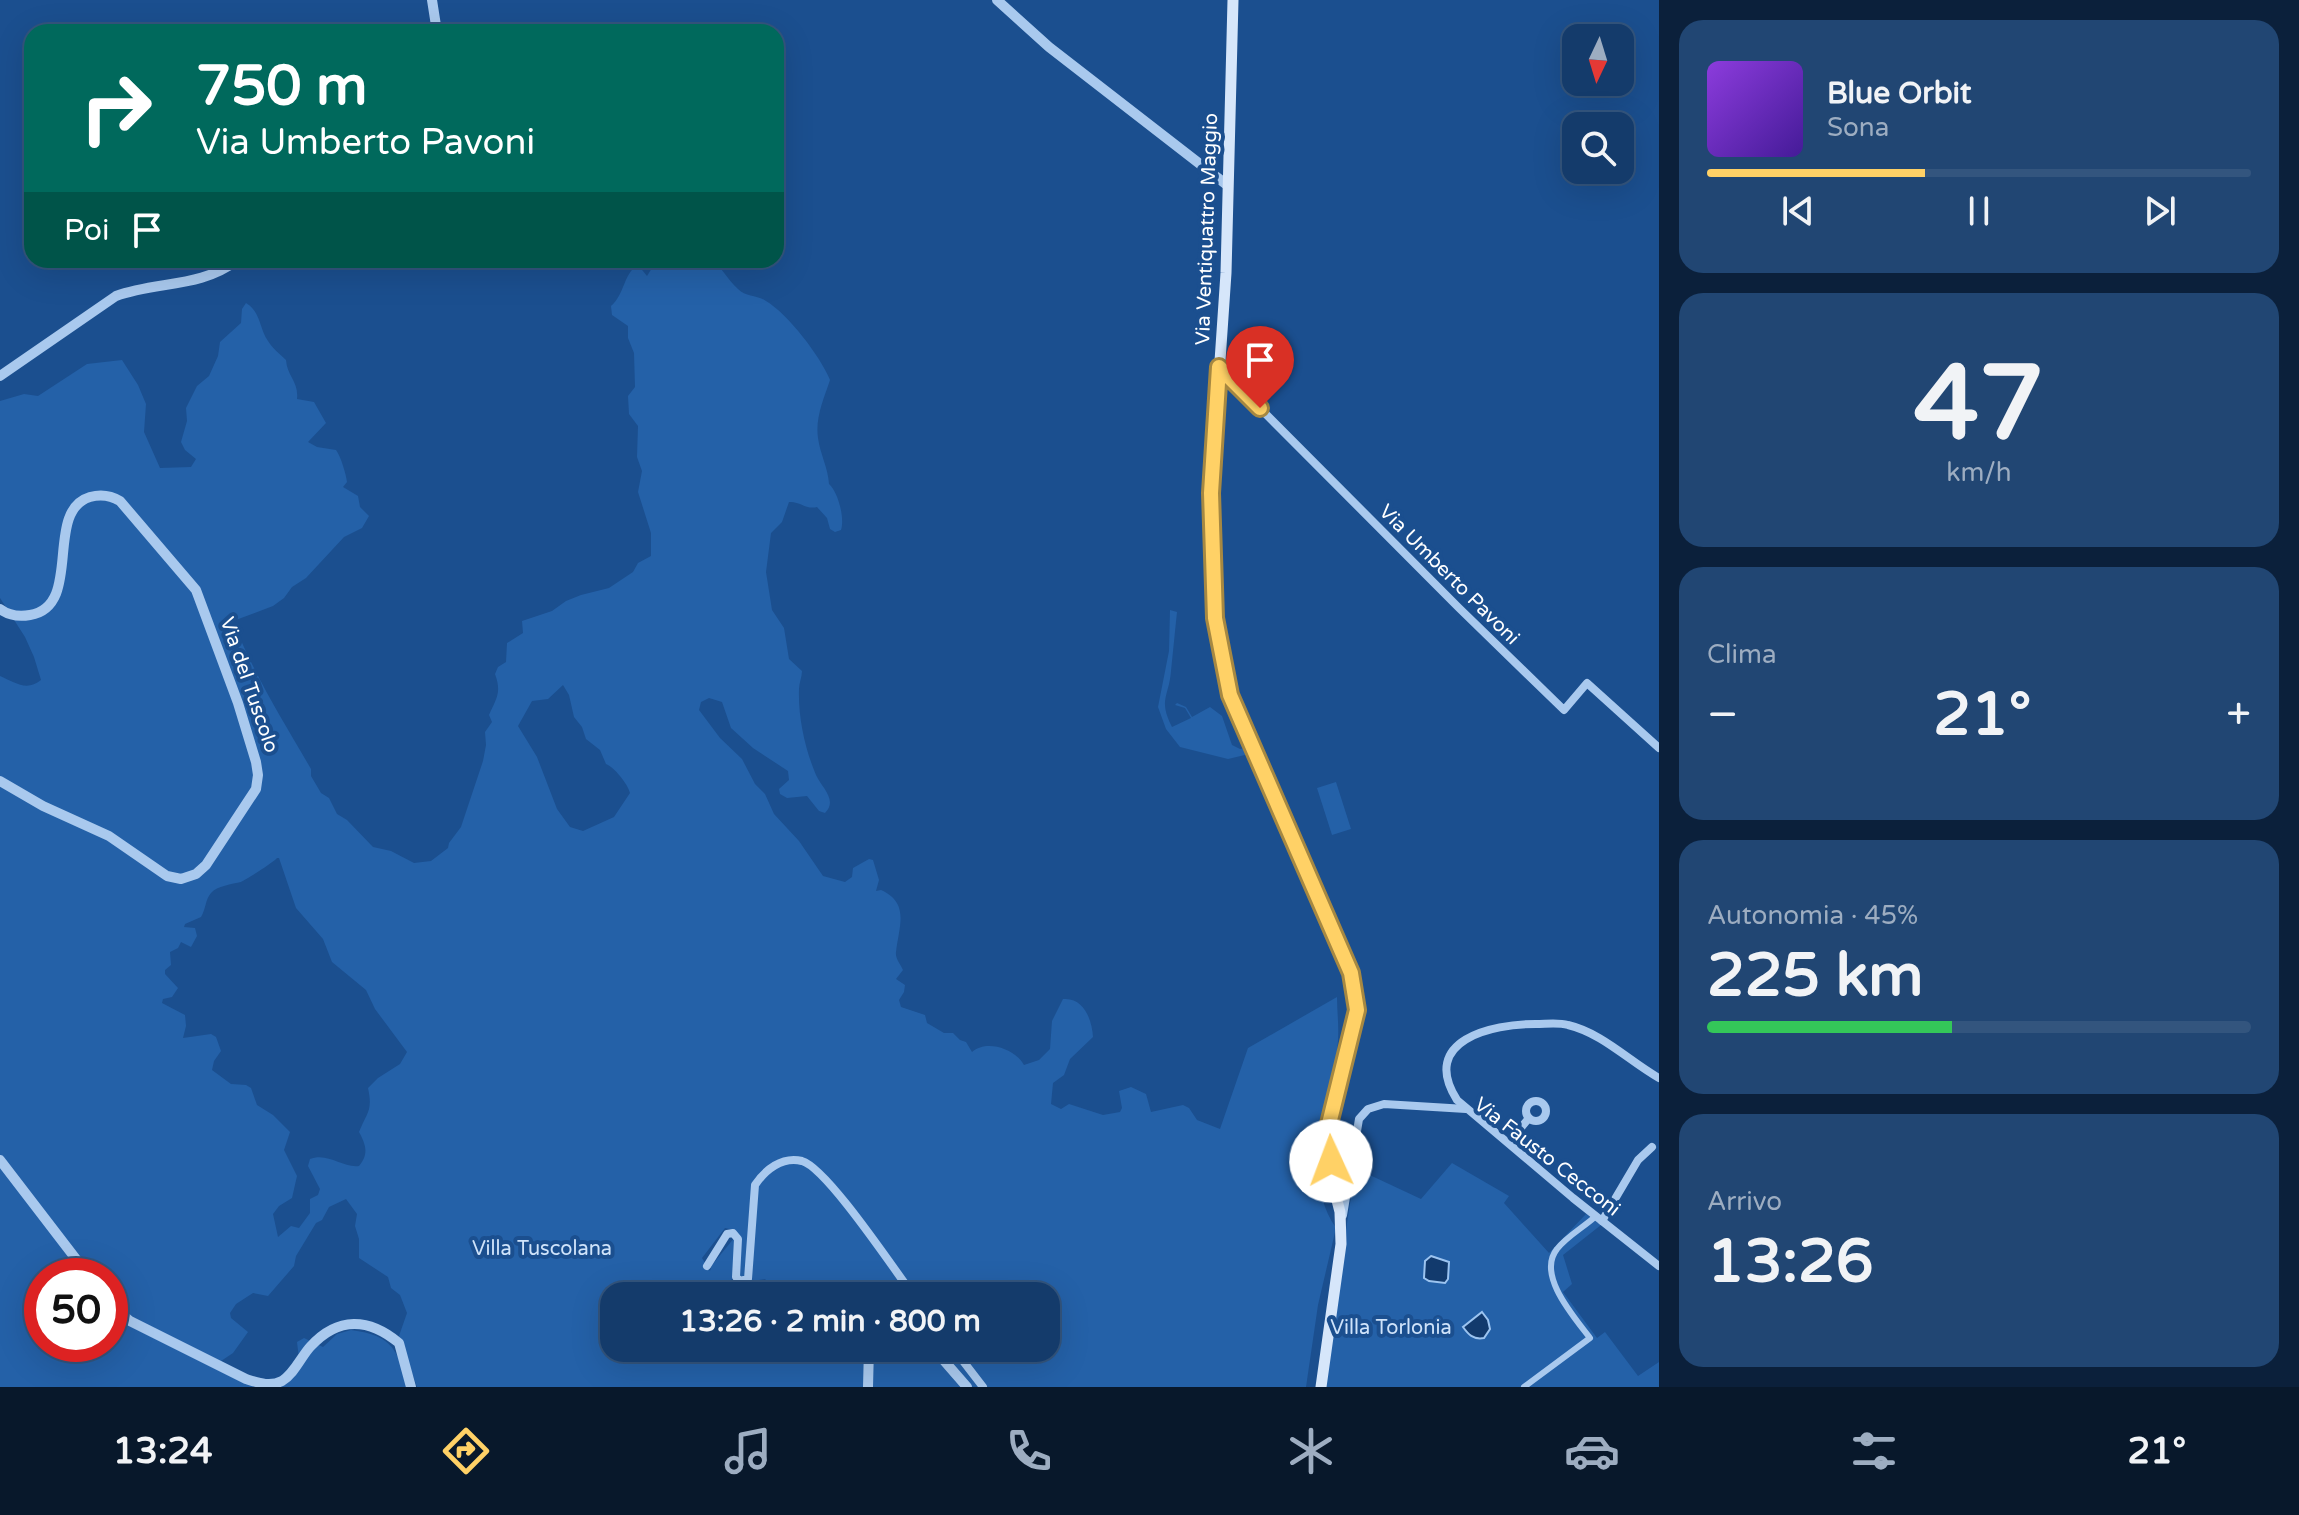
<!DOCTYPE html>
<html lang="it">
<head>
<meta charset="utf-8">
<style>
  body { margin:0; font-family:"Varela Round",sans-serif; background:#214673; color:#f1f3f6; height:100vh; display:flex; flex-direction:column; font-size:30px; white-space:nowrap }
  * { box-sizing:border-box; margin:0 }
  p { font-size:26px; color:#9dadc1 }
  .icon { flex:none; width:44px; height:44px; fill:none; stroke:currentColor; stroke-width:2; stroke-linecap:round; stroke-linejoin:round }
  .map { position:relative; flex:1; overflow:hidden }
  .details { display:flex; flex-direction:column; gap:20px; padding:20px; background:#0b203b; width:640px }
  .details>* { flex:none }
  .banner { position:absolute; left:24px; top:24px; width:760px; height:244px; border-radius:24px; box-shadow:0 8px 32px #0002,0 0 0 2px #33557e; background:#00695c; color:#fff; overflow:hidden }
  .needle { width:52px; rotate:184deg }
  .fabs { position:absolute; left:1562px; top:24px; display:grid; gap:16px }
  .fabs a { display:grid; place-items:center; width:72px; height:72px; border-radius:16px; background:#143b6b; box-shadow:0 8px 32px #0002,0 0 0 2px #33557e; font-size:40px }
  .speed { position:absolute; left:24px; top:1258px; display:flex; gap:16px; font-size:40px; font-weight:700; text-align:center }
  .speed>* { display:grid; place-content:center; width:104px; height:104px; border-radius:50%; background:#143b6b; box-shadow:0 8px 32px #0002,0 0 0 2px #33557e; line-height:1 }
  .speed .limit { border:12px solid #d22; background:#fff; color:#111 }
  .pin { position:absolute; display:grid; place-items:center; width:68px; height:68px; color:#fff; margin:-82px -34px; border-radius:50% 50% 50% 0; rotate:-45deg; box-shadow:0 0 8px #0007 }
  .pin .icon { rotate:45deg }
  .me { position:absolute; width:88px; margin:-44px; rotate:358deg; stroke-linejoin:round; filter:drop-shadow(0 0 6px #0008) }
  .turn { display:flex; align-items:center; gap:28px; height:168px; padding:0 40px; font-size:36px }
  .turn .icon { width:104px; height:104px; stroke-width:2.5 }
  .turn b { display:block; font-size:56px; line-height:68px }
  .then { display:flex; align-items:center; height:76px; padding:0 40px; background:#0003; gap:16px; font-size:30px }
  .big { font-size:60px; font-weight:700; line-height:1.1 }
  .details .tile { flex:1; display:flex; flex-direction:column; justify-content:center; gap:12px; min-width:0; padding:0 28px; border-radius:24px; background:#214673 }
  .details .dial { align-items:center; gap:0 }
  .dial b { font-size:104px; line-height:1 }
  .song { display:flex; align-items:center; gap:24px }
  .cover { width:96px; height:96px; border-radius:12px; background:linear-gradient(135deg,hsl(270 70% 55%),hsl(260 70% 35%)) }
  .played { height:8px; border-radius:4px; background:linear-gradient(90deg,#ffd166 40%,#33557e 40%) }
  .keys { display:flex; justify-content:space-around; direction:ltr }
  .heat { display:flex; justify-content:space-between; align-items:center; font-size:44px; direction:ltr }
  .charge { height:12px; border-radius:6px; background:linear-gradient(90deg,#34c759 45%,#33557e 0) }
  .trip { position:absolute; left:600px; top:1282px; width:460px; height:80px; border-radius:24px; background:#143b6b; box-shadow:0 8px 32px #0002,0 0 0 2px #33557e; font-weight:700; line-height:80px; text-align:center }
  .dock { display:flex; height:128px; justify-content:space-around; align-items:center; background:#08182b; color:#9dadc1 }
  .dock .icon { width:56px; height:56px }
  .dock .selected { color:#ffd166 }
  .dock b { font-size:36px; color:#f1f3f6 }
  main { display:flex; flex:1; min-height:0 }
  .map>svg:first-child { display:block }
</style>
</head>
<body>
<main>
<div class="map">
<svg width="1659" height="1387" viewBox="0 0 1659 1387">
  <rect width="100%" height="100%" fill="#1b4f8f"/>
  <g fill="#2461a8" fill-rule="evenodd">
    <path d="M657,260H712C723,269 728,280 738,289C746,297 757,295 766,301C788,314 820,356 830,380C824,398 815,418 818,438C820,454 828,467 829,484C838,492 845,518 841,530L835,532L830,529L827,518L817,507C806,510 800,501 789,502L782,522L771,533L766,572L772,610L784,628L789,659L802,671C802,677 799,683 799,689C798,717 805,749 816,775C822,788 838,800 825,813L819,811L807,796L787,798L780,794L779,789L789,780L788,771L753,748L731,728L722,702L709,698L701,702L699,710L720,738L742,759L755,784L765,794L774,814L799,841L823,876L845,882L852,877L853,868L869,859L873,860L879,880L876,891L881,890C910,903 899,926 896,952C895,959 901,965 903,970L896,979L905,985L904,992L899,1000L901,1007L925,1015L927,1023L944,1033H953L960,1040L966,1042L972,1052C987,1039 1015,1049 1024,1065L1039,1060L1050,1049L1052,1021L1063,999C1084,997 1092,1020 1093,1037L1070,1059L1064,1075L1053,1083L1051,1104L1061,1109L1069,1104L1103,1115L1120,1112L1122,1108L1119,1091L1131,1087L1146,1094L1151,1112L1183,1105L1189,1108L1197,1120L1220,1129L1248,1048L1337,997C1337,1011 1339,1026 1338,1040C1334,1099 1298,1174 1336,1228L1318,1305L1306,1387H417L399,1336L407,1313L400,1295L391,1288L388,1277L359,1258V1239L355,1226L357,1214L346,1199L329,1207L322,1220L316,1223L296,1256L294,1266L268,1296L253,1293L236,1304L230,1313L231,1318L248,1332L233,1353L221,1361L251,1377L253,1387H0V676C14,682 27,692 41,680L34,657L25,637L0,598V401L24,394L38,396L87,364L122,360L138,385L146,404L144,432L160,468L191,467L196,459L185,450L181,442L187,421L186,408L197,386L209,376L218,356L220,342L241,323L242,309L246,303C261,312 259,328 268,341C272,348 280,354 286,360C287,376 299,382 297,399L314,402L326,423L308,442L317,447L336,450C341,457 346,474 347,482L343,487L358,496L360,507L369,516L362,528L344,537L306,578L292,587L284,598L273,606L233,621C253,673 283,721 311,769V776L321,793L329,798L337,814L347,820L373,847L391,851L414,863L431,861L448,848L449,843L461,827L483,761L486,745L485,732L492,722L489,715C496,699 502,693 495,674L498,667L506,662L507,643L523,633L522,621L552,611L566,601L581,595L609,588L633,572L638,563L651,556V533L638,492L642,471L637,457L638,426L629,414L628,396L635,387L634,353L628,338V326L612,315L611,306C625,294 623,274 638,265L647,276ZM563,685L569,695L574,717L582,727L586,739L600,750L606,764C614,767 628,784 630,793L614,817L583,831L570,827L557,809L537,757L518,726L532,701L548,699ZM277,858H279L296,908L323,939L332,962L366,990L375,1009L407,1052L400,1064L378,1078L368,1088C373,1111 367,1112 359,1132C366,1145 369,1154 359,1166C342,1168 328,1152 310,1159L308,1166L320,1189L318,1195L310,1199V1213L299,1228L291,1226L278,1237L273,1214L279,1206L292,1198L297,1176L284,1150L290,1132L273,1115L257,1105L251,1088L246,1085L231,1084L212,1070L214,1061L221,1051L216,1037L211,1034L183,1038L186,1026L185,1015L162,1003L163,999L172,997L178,988L165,974V970L171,965L170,952L178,948L181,942L191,947L197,936L195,928L184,927L185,924L201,917C206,909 205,900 211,893C217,886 232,884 241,882C244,881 274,862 277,858ZM725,1228L735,1230V1237L712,1265L710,1271L702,1258ZM42,1276H110V1344H42ZM733,1278L751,1281L766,1279L759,1287L761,1296H1046V1348H769L759,1361L752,1355L748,1358L736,1348H702L690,1362L682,1355L687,1348H614V1296H726L722,1290Z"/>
    <path d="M1170,610L1177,612C1175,631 1173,651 1171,671C1169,697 1158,699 1172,727L1191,718L1185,708L1175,705L1177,703L1186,707L1192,717L1210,707L1222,716L1232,745L1240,749L1247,748L1249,754L1228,759L1180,747L1166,729L1158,707L1169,651Z"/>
    <path d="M1336,782L1351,829L1332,835L1317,788Z"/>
    <path d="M1452,1163L1509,1196L1504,1203L1549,1253L1586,1214L1601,1225L1563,1255L1572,1284L1563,1292L1597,1338L1605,1332L1638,1376L1659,1362V1387H1322L1353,1184L1358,1178L1359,1170L1421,1199Z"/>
    <path d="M351,1330C394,1336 396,1349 409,1387H281L300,1367L297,1342L304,1338L323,1347L337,1334Z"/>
  </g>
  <g fill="#123a6d" stroke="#9cc4f0" stroke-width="2">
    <path d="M1431,1256L1449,1262L1448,1279L1445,1283L1429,1281L1424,1278L1425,1261Z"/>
    <path d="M1482,1312L1488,1320L1490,1329L1484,1338C1473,1340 1468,1334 1463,1327Z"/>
  </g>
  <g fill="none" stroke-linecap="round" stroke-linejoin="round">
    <path stroke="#a9c9ee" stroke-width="6" d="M1524,1387L1590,1338C1575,1318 1536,1275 1557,1249C1567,1236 1584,1227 1596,1216"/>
    <g stroke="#a9c9ee" stroke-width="8">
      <path d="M1219,367L1459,608L1564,710L1587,683L1659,748"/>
      <path d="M1659,1078C1629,1061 1602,1033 1568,1025C1558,1022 1546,1024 1536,1024C1492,1024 1419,1040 1457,1100L1573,1198L1659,1266"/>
      <circle cx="1536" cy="1111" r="10"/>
      <path d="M1509,1142L1529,1118"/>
      <path d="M1343,1215L1359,1119L1368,1109L1384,1104L1466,1109"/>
      <path d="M1602,1221L1638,1160L1652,1147"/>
      <path d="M707,1266L727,1234L733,1233L738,1239L736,1277L740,1281L748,1279L755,1185C765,1170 782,1156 802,1161C827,1168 895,1271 914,1296"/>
      <path d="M953,1348L983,1387"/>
    </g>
    <g stroke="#a9c9ee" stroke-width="10">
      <path d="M432,0L437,32"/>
      <path d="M997,0L1049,47L1227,185"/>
      <path d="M0,376L116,296C157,281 201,288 237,260"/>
      <path d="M0,609C8,615 19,617 30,615C84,606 43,511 90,497C101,494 110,495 120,501L196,590L238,703L256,762L258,775L256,789L206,865L196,874L181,879L167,876L109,836L43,806L0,781"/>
      <path d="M0,1160L89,1276"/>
      <path d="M110,1304L130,1321L246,1379C259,1383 270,1387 282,1381C294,1374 301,1357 310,1347C338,1316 369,1318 399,1343L411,1387"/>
      <path d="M933,1348L967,1387"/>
      <path d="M868,1387L869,1348"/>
    </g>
    <path stroke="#d6e6fa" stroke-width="11" d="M1233,0L1226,273L1211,493L1215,618L1230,695L1351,973L1357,1010L1329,1124L1332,1181L1340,1212L1341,1244L1321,1387"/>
  </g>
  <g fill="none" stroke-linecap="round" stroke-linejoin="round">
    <g stroke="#a68842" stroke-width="20">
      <path id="route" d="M1260,408L1219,367L1211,493L1215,618L1230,695L1351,973L1357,1010L1329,1124L1331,1161"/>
    </g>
    <use href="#route" stroke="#ffd166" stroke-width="14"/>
  </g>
  <g text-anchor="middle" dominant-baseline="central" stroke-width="8" stroke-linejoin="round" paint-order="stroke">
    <g font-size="20" fill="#fff" stroke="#1b4f8f">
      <text transform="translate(1207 229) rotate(-88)">Via Ventiquattro Maggio</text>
      <text transform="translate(1449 575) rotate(45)">Via Umberto Pavoni</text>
      <text transform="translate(249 685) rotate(71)">Via del Tuscolo</text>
      <text transform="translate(1547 1157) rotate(38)">Via Fausto Cecconi</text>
    </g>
    <g font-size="20" fill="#cfe3fa" stroke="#1b4f8f">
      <text x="542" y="1249">Villa Tuscolana</text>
      <text x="1391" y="1328">Villa Torlonia</text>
    </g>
  </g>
</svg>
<div class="fabs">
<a><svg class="needle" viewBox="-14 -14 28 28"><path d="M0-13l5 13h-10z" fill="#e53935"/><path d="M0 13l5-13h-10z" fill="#9dadc1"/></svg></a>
<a><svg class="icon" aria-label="search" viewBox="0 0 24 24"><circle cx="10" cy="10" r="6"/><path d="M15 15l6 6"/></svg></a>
</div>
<div class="speed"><div class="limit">50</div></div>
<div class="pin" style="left:1260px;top:408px;background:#d93025"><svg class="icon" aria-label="arrive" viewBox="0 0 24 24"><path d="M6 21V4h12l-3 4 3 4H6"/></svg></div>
<svg class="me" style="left:1331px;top:1161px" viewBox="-20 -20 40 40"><circle r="19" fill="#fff"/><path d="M0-13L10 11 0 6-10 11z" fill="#ffd166"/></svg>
<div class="trip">13:26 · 2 min · 800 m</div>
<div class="banner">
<div class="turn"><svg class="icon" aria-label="right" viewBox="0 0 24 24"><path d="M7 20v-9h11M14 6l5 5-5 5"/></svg><div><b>750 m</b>Via Umberto Pavoni</div></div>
<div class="then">Poi<svg class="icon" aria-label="arrive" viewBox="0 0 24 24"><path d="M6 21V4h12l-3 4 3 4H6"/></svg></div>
</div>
</div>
<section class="details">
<div class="tile">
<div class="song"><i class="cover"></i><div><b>Blue Orbit</b><p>Sona</p></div></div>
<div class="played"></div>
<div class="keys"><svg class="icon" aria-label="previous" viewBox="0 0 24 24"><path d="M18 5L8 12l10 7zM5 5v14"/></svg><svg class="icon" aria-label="pause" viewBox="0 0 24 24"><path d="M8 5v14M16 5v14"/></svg><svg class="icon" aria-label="next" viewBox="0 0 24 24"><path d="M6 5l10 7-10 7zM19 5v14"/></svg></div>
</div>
<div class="tile dial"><b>47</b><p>km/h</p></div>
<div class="tile"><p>Clima</p>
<div class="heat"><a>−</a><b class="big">21°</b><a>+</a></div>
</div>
<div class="tile"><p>Autonomia · 45%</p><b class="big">225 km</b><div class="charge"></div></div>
<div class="tile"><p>Arrivo</p><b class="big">13:26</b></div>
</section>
</main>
<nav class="dock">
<b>13:24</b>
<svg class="icon selected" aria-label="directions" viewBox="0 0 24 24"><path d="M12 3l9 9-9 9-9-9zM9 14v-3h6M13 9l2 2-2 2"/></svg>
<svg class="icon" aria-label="music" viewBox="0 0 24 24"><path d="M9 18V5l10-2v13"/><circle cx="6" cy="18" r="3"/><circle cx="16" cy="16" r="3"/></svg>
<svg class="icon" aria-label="phone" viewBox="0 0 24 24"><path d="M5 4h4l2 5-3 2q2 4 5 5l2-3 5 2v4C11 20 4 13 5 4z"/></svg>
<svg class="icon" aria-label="climate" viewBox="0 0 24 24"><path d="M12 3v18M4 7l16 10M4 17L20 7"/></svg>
<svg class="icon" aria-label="car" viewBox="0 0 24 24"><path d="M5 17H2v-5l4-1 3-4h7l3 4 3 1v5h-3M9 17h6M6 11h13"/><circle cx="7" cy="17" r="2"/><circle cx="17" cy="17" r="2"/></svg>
<svg class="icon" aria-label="filters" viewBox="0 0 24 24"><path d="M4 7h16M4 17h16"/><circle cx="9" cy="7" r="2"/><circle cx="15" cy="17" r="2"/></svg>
<b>21°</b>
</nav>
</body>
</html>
